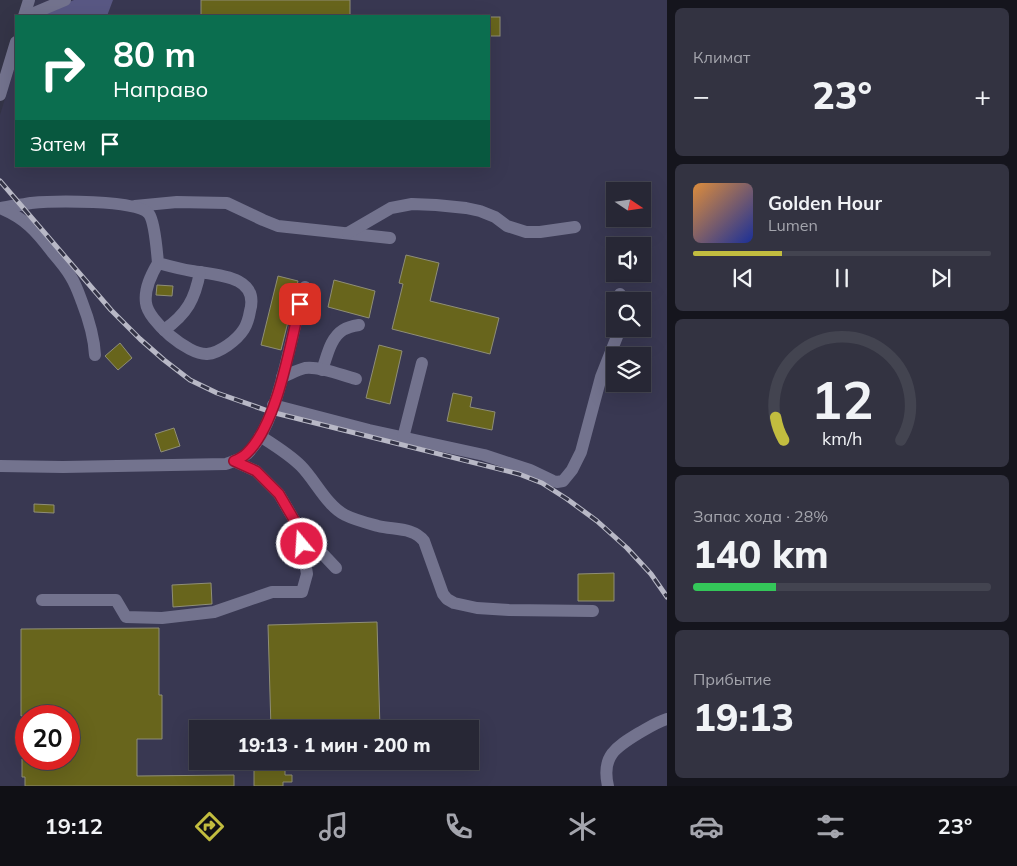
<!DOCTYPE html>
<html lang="ru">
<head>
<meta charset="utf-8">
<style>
  body { margin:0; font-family:Mulish,sans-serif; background:#333341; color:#f1f3f6; height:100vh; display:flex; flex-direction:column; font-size:19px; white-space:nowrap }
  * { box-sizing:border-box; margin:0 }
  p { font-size:16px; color:#a4a5ad }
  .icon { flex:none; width:28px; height:28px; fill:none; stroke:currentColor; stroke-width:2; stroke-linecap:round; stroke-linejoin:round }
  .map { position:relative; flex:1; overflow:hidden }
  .details { display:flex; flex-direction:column; gap:8px; padding:8px; background:#15151d; width:350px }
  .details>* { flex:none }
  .top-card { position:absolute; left:15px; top:15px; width:475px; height:152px; border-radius:0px; box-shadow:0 5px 20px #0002,0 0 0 1px #434450; background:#0b6e4f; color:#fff; overflow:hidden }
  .needle { width:32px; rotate:103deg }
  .tools { position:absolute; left:606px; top:182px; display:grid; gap:10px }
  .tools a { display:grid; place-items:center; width:45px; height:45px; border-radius:0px; background:#272735; box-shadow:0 5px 20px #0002,0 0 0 1px #434450; font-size:25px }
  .speed { position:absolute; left:15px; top:705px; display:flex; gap:10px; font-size:25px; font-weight:700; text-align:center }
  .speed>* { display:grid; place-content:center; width:65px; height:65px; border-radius:50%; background:#272735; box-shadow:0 5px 20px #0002,0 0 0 1px #434450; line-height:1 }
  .speed .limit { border:8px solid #d22; background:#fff; color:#111 }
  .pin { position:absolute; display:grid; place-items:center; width:42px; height:42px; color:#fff; margin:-21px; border-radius:10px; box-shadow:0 2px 8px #0006 }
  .me { position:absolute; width:55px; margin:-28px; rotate:342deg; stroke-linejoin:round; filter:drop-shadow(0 0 4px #0008) }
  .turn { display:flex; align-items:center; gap:18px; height:105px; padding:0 15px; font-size:22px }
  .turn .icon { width:65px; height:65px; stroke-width:2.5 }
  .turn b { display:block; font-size:35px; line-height:42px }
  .then { display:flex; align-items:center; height:48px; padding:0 15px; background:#0003; gap:10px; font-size:19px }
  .big { font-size:38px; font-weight:800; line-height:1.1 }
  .details .card { flex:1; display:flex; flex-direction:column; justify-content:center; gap:8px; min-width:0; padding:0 18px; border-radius:8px; background:#333341 }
  .details .dial { align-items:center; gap:0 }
  .dial svg { height:130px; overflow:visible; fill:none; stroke:#434450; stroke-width:7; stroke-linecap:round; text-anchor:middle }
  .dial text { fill:#f1f3f6; stroke:none }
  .song { display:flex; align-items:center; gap:15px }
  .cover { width:60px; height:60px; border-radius:8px; background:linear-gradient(135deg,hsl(30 70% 55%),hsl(230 70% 35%)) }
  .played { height:5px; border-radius:2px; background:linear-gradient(90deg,#c2bd3f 30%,#434450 30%) }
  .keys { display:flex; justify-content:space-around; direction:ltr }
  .heat { display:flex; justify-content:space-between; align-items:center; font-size:28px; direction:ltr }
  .charge { height:8px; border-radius:4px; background:linear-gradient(90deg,#34c759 28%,#434450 0) }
  .trip { position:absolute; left:189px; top:720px; width:290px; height:50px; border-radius:0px; background:#272735; box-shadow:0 5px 20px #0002,0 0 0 1px #434450; font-weight:800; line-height:50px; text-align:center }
  .dock { display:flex; height:80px; justify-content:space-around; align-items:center; background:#101015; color:#a4a5ad }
  .dock .icon { width:35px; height:35px }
  .dock .selected { color:#c2bd3f }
  .dock b { font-size:22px; color:#f1f3f6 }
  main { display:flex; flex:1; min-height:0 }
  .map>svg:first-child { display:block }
</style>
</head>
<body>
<main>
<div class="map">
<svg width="667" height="786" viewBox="0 0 667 786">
  <rect width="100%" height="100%" fill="#343447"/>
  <path fill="#393852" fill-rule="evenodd" d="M34,0H667V786H0V115L16,63V166H489V16H30ZM615,191H642V219H615ZM615,246H642V274H615ZM615,301H642V329H615ZM615,356H642V384H615ZM26,716H69V759H26ZM198,729H470V761H198Z"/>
  <path fill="#595884" d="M74,0H113L107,16H36Z"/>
  <g fill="#68651c" stroke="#8f8e77">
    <path d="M201,0H350V15L201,16Z"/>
    <rect x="489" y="17" width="11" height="19"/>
    <path d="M406,255L439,263L430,301L499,318L490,354L392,329L403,284L399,283Z"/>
    <path d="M278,276L298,281L281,350L261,345Z"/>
    <path d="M334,280L375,291L369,318L328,307Z"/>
    <path d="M157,285L173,286L172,296L156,295Z"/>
    <path d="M120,343L132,358L118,370L105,356Z"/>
    <path d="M379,345L402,351L390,404L366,398Z"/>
    <path d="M453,393L472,397L470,407L495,412L492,430L447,421Z"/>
    <path d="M174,428L180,446L161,452L155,434Z"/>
    <path d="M34,504L54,505V513L34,512Z"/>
    <path d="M614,573V601H578V574Z"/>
    <path d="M211,583L212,604L173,607L172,585Z"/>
    <path d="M377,622L380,729H271L268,625Z"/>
    <path d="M159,628V695H162V739H137V776L234,775V786H25V777H22V759H69V716H21V629Z"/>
    <path d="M285,766V775H292V782H283V786H254V767Z"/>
  </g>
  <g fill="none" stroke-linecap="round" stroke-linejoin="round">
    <g stroke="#73738e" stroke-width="12">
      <path d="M24,16L29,0"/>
      <path d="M27,16L65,0"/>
      <path d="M0,95L16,42"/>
      <path d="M135,206L177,202L227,203L263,220L278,226L390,238"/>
      <path d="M0,208C11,206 21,205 31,203C51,201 138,199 149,214C155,222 157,253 158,263C169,266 180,269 192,271C215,275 260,275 250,311C249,317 247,324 244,329C237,340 220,353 207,354C188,355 148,321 146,303C144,289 151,275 158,263"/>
      <path d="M0,208C25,218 37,232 52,252C59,260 66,268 71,277C76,285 79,294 82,302C89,320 94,336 95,355"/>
      <path d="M348,233L391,208L412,204L436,205L466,208L480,211L495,217L507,226L526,232H540L575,227"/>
      <path d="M620,294L622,301"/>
      <path d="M164,330C187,314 195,299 200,272"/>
      <path d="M322,370C327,357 330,338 343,330C348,327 353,326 359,325"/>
      <path d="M282,377C290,374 297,370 305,368C320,366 341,375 356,379"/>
      <path d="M273,405L369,430L484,455L530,470L553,481L557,482L563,481L572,470L581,452L601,377L620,329"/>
      <path d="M260,436C274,445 289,454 301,466C315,480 327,506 345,515C355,520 367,523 378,526C394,530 413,527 424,541L443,594L447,599L454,603L477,608L509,610L593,611"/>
      <path d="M403,438L422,363"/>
      <path d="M234,461L256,471L279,494L300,530L336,568"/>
      <path d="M0,466L63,467L226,464C234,461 241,459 247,454C271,430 281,383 289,351C294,330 299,308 305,287"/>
      <path d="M42,600H116L126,617L162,618L214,612L272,592H302L307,574L300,530"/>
      <path d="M608,786C601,756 616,747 639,733C648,728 657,722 667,719"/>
    </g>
    <g stroke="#b8b8c6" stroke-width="5">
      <path id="rail" d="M0,181L111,310L140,339L164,360L190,380L217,393L271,412L519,474L542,483L567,499L597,521L627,548L651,574L667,597"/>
    </g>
    <use href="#rail" stroke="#343447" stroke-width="3" stroke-dasharray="9" stroke-linecap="butt"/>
  </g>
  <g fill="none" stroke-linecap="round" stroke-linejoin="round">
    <g stroke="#92132f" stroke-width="12">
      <path id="route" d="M300,304C290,346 277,424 247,453C243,457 239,459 234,461L256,471L279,494L300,530L302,544"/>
    </g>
    <use href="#route" stroke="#e11d48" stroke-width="9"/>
  </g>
</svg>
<div class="tools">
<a><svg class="needle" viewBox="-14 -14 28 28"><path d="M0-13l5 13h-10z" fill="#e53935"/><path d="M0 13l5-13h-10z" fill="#a4a5ad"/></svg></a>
<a><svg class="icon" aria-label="sound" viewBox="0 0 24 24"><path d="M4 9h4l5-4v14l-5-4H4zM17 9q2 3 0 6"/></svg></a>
<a><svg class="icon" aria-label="search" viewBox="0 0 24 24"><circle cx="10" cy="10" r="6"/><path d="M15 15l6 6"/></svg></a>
<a><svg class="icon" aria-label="layers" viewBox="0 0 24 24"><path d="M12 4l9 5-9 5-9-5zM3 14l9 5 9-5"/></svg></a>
</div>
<div class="speed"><div class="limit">20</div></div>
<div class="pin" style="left:300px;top:304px;background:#d93025"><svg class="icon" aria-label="arrive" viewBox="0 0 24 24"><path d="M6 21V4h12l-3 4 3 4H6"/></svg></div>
<svg class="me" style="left:302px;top:544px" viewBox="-20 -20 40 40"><circle r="17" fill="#e11d48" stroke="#fff" stroke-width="3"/><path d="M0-11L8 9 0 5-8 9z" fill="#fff"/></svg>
<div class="trip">19:13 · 1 мин · 200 m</div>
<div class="top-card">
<div class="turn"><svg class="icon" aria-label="right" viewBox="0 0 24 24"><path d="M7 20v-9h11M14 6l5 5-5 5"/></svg><div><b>80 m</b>Направо</div></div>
<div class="then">Затем<svg class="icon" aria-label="arrive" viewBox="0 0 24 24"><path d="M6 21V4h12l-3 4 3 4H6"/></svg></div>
</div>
</div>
<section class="details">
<div class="card"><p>Климат</p>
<div class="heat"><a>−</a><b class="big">23°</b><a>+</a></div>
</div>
<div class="card">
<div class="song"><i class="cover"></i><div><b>Golden Hour</b><p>Lumen</p></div></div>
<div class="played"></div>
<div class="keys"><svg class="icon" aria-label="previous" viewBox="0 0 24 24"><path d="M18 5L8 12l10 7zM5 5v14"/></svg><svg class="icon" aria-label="pause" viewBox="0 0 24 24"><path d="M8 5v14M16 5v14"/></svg><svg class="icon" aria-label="next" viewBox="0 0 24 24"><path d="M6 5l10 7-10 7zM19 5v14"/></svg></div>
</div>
<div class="card dial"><svg viewBox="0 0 100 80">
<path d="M14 69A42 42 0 1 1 86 69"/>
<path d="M14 69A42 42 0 0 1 9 55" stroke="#c2bd3f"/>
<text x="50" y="56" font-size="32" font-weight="700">12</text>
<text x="50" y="72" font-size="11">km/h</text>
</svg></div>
<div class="card"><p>Запас хода · 28%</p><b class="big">140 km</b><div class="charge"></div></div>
<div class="card"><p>Прибытие</p><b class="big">19:13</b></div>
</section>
</main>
<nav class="dock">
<b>19:12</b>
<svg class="icon selected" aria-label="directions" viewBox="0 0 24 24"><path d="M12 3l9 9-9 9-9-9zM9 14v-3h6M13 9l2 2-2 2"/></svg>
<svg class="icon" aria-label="music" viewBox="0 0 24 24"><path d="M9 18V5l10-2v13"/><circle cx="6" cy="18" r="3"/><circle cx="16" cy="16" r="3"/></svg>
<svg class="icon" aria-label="phone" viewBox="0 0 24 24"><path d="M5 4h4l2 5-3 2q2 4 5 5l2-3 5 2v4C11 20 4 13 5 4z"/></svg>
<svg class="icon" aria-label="climate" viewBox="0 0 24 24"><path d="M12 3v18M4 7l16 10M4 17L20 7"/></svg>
<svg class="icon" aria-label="car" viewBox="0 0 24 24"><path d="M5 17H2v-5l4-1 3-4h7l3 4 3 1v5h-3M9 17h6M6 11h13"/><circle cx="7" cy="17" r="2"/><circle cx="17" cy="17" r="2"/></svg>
<svg class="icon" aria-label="filters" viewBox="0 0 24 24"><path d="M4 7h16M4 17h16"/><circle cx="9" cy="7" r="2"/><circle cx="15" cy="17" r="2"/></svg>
<b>23°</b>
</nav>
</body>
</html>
